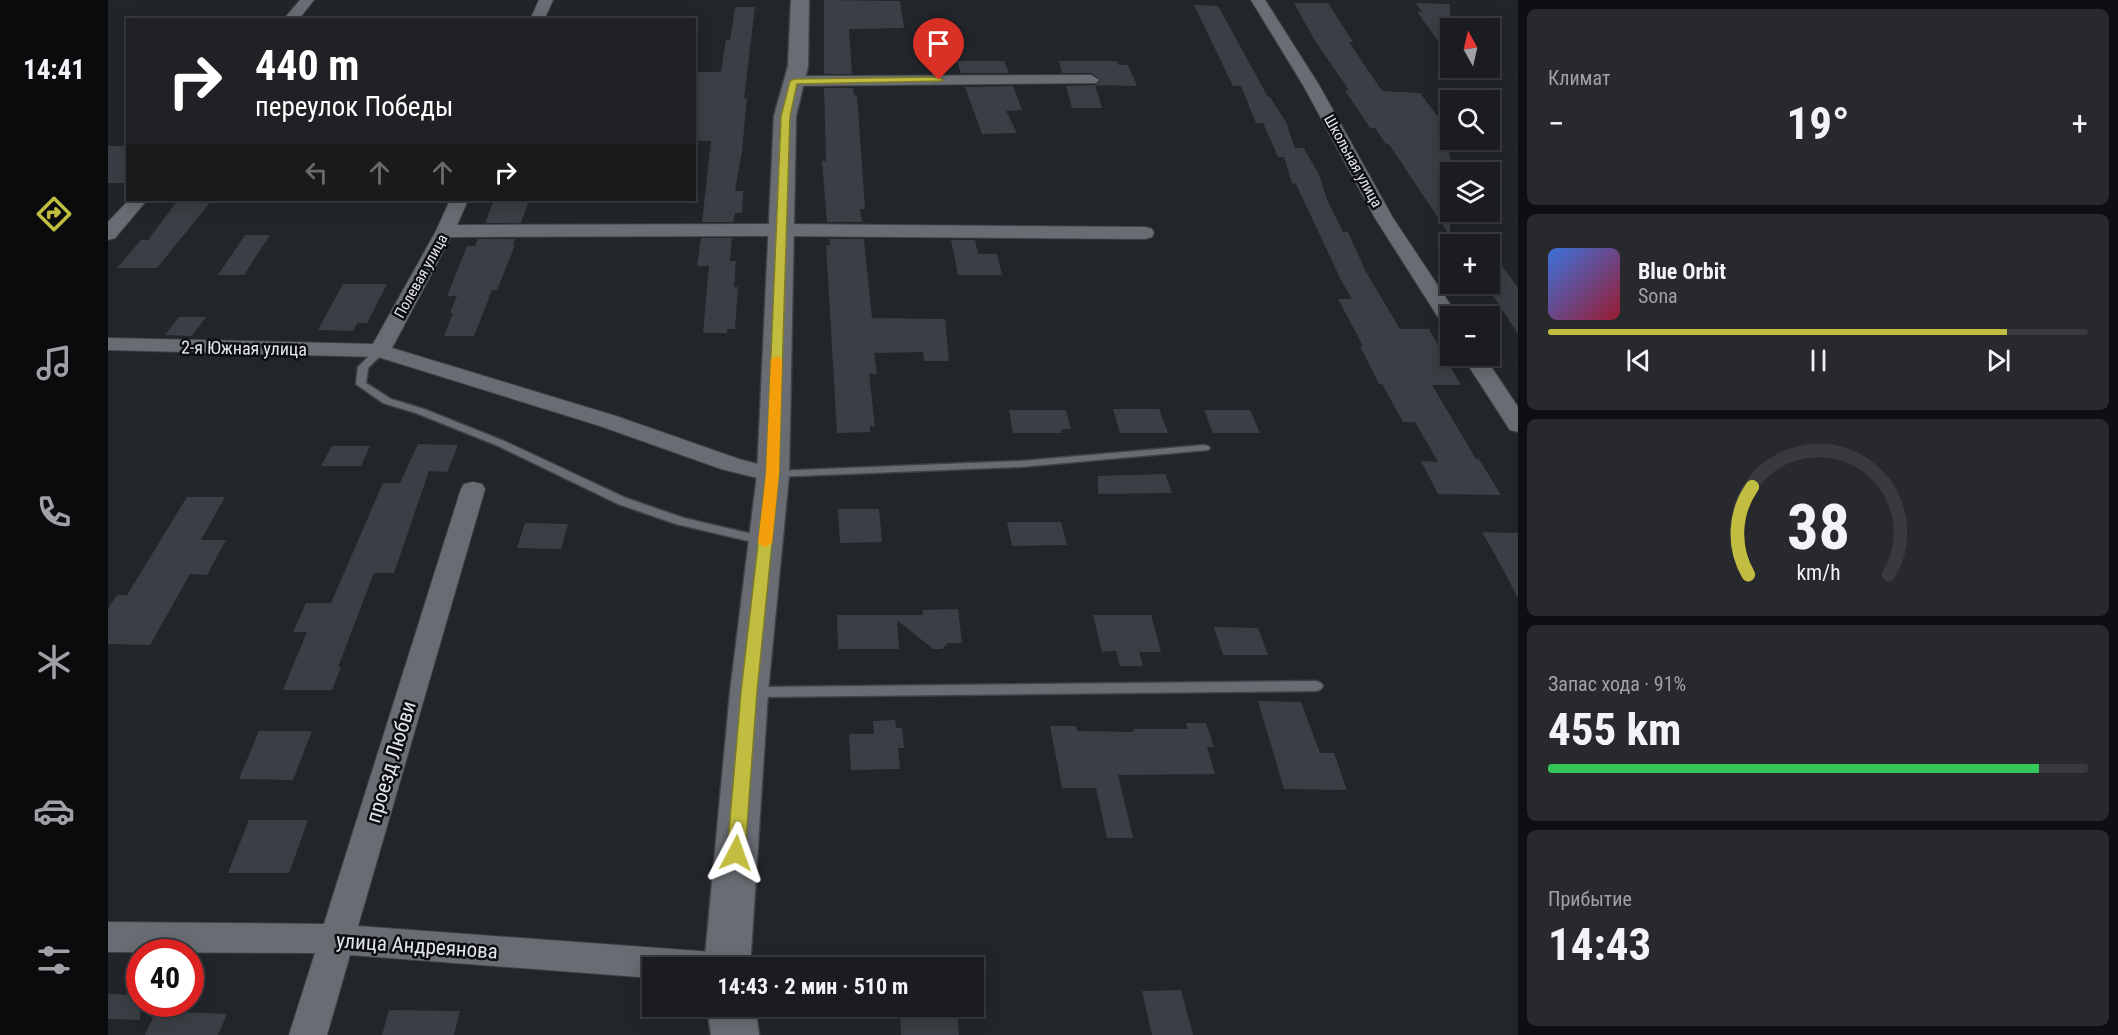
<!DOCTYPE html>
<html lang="ru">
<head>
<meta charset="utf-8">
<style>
  body { margin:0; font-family:"Roboto Condensed",sans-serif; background:#27292d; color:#f1f3f6; height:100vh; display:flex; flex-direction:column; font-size:22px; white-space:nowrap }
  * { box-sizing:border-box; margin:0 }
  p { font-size:20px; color:#9fa1a5 }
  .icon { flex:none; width:33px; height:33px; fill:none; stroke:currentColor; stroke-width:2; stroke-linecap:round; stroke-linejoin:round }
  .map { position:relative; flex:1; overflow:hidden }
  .panel { display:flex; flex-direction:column; gap:9px; padding:9px; background:#0e0f12; width:600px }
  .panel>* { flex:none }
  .top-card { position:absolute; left:18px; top:18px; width:570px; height:183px; border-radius:0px; box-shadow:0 3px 15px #0003,0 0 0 2px #383a3e; background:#202124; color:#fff; overflow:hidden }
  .needle { width:39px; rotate:352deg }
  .tools { position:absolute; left:1332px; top:18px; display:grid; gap:12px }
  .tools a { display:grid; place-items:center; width:60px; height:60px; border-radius:0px; background:#1a1c20; box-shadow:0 3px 15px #0003,0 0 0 2px #383a3e; font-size:30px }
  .speed { position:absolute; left:18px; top:939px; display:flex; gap:12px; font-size:30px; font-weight:700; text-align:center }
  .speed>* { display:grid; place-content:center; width:78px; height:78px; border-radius:50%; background:#1a1c20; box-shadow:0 3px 15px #0003,0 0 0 2px #383a3e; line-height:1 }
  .speed .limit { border:9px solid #d22; background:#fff; color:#111 }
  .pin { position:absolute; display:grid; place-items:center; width:51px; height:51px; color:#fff; margin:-62px -26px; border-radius:50% 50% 50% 0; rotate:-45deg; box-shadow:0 0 6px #0007 }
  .pin .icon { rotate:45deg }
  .me { position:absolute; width:66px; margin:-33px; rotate:4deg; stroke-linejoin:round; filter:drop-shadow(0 0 4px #0008) }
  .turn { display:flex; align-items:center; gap:21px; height:126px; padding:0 30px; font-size:27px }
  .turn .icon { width:78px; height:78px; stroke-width:2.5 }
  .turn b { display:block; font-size:42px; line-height:51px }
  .lanes { display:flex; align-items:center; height:57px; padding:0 30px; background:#0003; justify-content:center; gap:30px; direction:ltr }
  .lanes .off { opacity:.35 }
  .big { font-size:45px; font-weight:700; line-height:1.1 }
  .panel .card { flex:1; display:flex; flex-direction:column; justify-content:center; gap:9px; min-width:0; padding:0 21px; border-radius:9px; background:#27292d }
  .panel .dial { align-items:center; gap:0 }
  .dial svg { height:156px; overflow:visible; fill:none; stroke:#383a3e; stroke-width:7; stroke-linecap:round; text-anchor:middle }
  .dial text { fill:#f1f3f6; stroke:none }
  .song { display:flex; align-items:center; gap:18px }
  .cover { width:72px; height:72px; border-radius:9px; background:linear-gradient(135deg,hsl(220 70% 55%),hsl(350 70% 35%)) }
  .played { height:6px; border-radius:3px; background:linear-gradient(90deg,#c1bd40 85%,#383a3e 85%) }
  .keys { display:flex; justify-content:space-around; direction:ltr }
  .heat { display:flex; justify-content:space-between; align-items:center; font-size:33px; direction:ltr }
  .charge { height:9px; border-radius:4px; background:linear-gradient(90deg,#34c759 91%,#383a3e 0) }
  .trip { position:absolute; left:534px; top:957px; width:342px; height:60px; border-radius:0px; background:#1a1c20; box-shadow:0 3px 15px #0003,0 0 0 2px #383a3e; font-weight:700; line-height:60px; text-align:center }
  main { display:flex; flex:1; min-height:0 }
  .tabs { display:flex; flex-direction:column; width:108px; justify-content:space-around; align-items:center; background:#0a0b0d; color:#9fa1a5 }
  .tabs .icon { width:42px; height:42px }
  .tabs .current { color:#c1bd40 }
  .tabs b { font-size:27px; color:#f1f3f6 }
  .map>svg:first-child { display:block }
</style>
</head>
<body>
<main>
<nav class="tabs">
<b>14:41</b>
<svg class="icon current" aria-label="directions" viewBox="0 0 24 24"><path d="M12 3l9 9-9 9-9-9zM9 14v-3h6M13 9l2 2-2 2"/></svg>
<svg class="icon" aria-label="music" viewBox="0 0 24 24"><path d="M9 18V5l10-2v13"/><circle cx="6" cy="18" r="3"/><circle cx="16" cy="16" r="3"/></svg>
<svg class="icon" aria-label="phone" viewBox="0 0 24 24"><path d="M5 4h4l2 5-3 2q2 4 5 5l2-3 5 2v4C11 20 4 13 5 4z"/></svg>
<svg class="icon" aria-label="climate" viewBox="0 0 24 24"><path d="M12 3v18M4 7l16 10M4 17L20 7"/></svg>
<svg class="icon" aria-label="car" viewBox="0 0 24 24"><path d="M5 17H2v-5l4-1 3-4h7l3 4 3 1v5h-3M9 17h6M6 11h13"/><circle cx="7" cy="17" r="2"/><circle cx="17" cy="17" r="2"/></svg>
<svg class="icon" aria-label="filters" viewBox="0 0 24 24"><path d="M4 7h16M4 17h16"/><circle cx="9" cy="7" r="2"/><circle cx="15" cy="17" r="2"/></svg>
</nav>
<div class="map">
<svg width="1410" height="1035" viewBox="0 0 1410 1035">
  <rect width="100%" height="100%" fill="#22252a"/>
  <g fill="#3b3f45">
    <path d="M716,0L792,1L796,28L741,29L744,74H716Z"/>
    <path d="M1186,3H1220L1245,42H1241L1274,91L1312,93L1342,133L1330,132L1338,142H1333L1342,154V236L1281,144H1278L1267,128H1262L1237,90H1241L1207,41Z"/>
    <path d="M1308,3L1342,4V57L1309,12H1314Z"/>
    <path d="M1086,5L1110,6L1160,97H1162L1178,122L1187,148H1196L1211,175L1220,202L1235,232H1240L1258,272L1292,329H1321L1353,385H1324L1368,459H1371L1393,495L1330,494L1313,461L1330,462L1307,422H1295L1274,384H1271L1252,346H1255L1230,299H1244L1232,278L1188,184L1184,183L1176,157H1170L1155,123H1148L1133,86H1125Z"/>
    <path d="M627,7H647L636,98H639L634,151L627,191H635L634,213H627L625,222H594L603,141H586V72H613L618,40H622Z"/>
    <path d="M849,61H896L901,73H853Z"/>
    <path d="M951,61H1009L1011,65H1020L1029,86L987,85L994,108H964L958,86L988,85L993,80L983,73H954Z"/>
    <path d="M905,86L914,110L898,111L909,133L874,134L857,87Z"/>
    <path d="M716,88H745L746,95H749L757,209H752L754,222H719L714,161H718Z"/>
    <rect x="0" y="146" width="20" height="37"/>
    <path d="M70,200H104L49,268H9L33,240H40Z"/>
    <path d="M386,200H421L413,223H377Z"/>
    <path d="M137,235H162L136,275H110Z"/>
    <path d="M593,238H624L622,261H628L626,287H630L627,329H619V333H595L601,266H589Z"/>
    <path d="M370,239H407L405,245H407L389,290H384L366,336H336L345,313H342L349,296H339L359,246H367Z"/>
    <path d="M721,239H756L764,318L837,319L841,361H816L815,352L766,353L769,374H761L767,426H762V432L729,433L718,245H722Z"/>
    <path d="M843,240H867L870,254H889L894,275H850Z"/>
    <path d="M1382,249L1410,288V334L1382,291Z"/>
    <path d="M235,284H279L259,323H249L245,331L210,330Z"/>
    <path d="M71,317H98L84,336L57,335Z"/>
    <path d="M1005,409H1051L1060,433H1012Z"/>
    <path d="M901,410H958L963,429H953L954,433H905Z"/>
    <path d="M1096,410H1142L1152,433H1105Z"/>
    <path d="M310,444L350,445L339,472L321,471L286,573H266L230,667H233L224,690H175L199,632H185L198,603H223L275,483H292Z"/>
    <path d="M224,446H262L253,466H213Z"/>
    <path d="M1057,474L1064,493L990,494V476Z"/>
    <path d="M79,497H117L93,540H118L99,575L82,574L42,645L0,644V609L9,595H19Z"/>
    <path d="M730,509H771L774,542L732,543Z"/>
    <path d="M899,522H953L959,545L904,546Z"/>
    <path d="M417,523L460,524L453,549L409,548Z"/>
    <path d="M1374,532L1410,533V598L1389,558Z"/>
    <path d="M850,609L854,643H840L834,649H825L789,620L791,649H730L729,615H815L814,610Z"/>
    <path d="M985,615H1043L1053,652H1031L1035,666H1012L1008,651L994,652Z"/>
    <path d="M1106,627L1150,628L1160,655H1115Z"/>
    <path d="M1150,701L1193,702L1212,753H1226L1239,790L1176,789Z"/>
    <path d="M787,720L788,728H794L796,748H790L792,769L743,770L741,734H766L765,721Z"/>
    <path d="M1078,723H1098L1106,747H1099L1107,774L1010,775L1025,838H999L988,788H954L942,726H968L969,731L1026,732L1025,729H1080Z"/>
    <path d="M151,731H204L185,780L131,779Z"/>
    <path d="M141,820H200L181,873H120Z"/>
    <path d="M1073,990L1085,1035H1044L1034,991Z"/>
    <path d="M0,994L32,995V1020L0,1019Z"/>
    <path d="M792,1006H849L851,1035H793Z"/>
    <path d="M281,1010L352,1011L346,1035H274Z"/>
    <path d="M48,1011L119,1014L110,1035H37Z"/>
  </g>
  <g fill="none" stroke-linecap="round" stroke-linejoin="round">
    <g stroke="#3f4246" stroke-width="3">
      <g id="lane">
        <path d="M272,348L277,351L260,368L258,383L283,399L316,409L396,441L518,498L576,518L661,538L663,541L657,545L568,524L510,504L388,445L308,413L275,403L248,384L250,367L268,349Z"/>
        <path d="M1096,445L1100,446L1102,448L1100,450L913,467L666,477L660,474L666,471L913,461Z"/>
        <path d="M1208,681L1213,683L1215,686L1213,689L1208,691L645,697L640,695L638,692L640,689L645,687Z"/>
      </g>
    </g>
    <g stroke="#3f4246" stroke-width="2">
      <g id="street">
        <path d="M192,0H206L190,20H175Z"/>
        <path d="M431,0H445L436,20H422Z"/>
        <path d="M1143,0H1157L1211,85L1285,218L1350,316H1342V327L1335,325L1267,218L1195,85Z"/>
        <path d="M983,75L991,80L988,83L686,86L678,81L686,76Z"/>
        <path d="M21,200H39L7,238L0,240V222Z"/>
        <path d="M342,200H360L349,225L673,224L1037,227L1044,229L1046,233L1044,237L1037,239L673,236L343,237L284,348L508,416L631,459L674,470L677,475L674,480L665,482L613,469L492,426L270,357L0,350V338L265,344L328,231Z"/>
        <path d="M1354,356H1376L1410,407V432L1402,430Z"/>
        <path d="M365,482L374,484L377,489L250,926L618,953L631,957L636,968H544V978L242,955L219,1035H181L207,953L0,952V922L216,924L353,489L356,484Z"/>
      </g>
    </g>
    <g stroke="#3f4246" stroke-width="3">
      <g id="secondary">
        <path d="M683,0H701L700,66L688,116L681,475L660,692L642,968H596L622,692L649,475L666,116L680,66Z"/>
        <path d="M599,1006H647L651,1035H603Z"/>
      </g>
    </g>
    <use href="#lane" fill="#696d73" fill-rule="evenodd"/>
    <use href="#street" fill="#696d73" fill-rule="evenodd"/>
    <use href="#secondary" fill="#696d73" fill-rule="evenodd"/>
  </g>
  <path fill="#c1bd40" stroke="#7d7b2a" stroke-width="1.5" d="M831,77L835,80L834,81L689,84L682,116L671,474L649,692L637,853L634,858L628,860L622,858L619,853L633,692L658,474L673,116L682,81L686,79Z"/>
  <path fill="#f59e0b" d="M669,356L674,359L671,474L664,543L657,547L650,543L658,474L663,359Z"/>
  <g text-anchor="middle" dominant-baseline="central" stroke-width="5" stroke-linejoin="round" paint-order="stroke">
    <g font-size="15" fill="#e3e6e9" stroke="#0d0e10">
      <text transform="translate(1245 161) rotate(61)">Школьная улица</text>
      <text transform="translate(313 276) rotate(-61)">Полевая улица</text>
    </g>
    <g font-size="18" fill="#e3e6e9" stroke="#0d0e10">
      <text transform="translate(136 348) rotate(1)">2-я Южная улица</text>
    </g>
    <g font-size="21" fill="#e3e6e9" stroke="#0d0e10">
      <text transform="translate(283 762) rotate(-73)">проезд Любви</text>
      <text transform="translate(309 946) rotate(4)">улица Андреянова</text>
    </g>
  </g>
</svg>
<div class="tools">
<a><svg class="needle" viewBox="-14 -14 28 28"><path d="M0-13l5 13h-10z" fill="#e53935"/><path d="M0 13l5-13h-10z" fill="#9fa1a5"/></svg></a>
<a><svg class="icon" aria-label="search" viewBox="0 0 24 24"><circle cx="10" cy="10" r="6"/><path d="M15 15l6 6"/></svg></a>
<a><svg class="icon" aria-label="layers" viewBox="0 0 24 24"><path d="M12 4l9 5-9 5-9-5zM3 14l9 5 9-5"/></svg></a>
<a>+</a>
<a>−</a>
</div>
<div class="speed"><div class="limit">40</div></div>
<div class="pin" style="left:831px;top:80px;background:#d93025"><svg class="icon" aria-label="arrive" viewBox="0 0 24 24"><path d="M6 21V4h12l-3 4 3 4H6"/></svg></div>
<svg class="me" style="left:628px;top:853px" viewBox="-20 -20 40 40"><path d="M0-17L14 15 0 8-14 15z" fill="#c1bd40" stroke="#fff" stroke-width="4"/></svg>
<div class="trip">14:43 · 2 мин · 510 m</div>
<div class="top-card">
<div class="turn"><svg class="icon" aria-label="right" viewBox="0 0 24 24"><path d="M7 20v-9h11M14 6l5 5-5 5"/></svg><div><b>440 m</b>переулок Победы</div></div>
<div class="lanes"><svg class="icon off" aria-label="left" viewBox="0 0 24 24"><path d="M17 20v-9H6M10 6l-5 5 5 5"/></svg><svg class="icon off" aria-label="ahead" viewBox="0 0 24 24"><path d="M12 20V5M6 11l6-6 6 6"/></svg><svg class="icon off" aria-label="ahead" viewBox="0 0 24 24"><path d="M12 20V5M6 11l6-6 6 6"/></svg><svg class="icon" aria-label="right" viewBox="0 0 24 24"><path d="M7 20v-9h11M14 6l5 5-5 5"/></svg></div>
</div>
</div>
<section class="panel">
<div class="card"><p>Климат</p>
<div class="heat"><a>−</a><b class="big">19°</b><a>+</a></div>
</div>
<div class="card">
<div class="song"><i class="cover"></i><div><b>Blue Orbit</b><p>Sona</p></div></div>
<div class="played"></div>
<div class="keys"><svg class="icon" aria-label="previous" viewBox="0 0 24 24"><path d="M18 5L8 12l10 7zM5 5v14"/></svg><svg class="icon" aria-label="pause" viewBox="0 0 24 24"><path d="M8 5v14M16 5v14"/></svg><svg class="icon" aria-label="next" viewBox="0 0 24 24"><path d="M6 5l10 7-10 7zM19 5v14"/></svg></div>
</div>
<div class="card dial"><svg viewBox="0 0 100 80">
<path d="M14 69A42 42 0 1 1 86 69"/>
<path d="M14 69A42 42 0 0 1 16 24" stroke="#c1bd40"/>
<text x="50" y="56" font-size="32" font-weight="700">38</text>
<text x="50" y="72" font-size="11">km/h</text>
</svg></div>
<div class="card"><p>Запас хода · 91%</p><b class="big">455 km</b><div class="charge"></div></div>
<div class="card"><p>Прибытие</p><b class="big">14:43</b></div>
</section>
</main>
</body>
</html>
